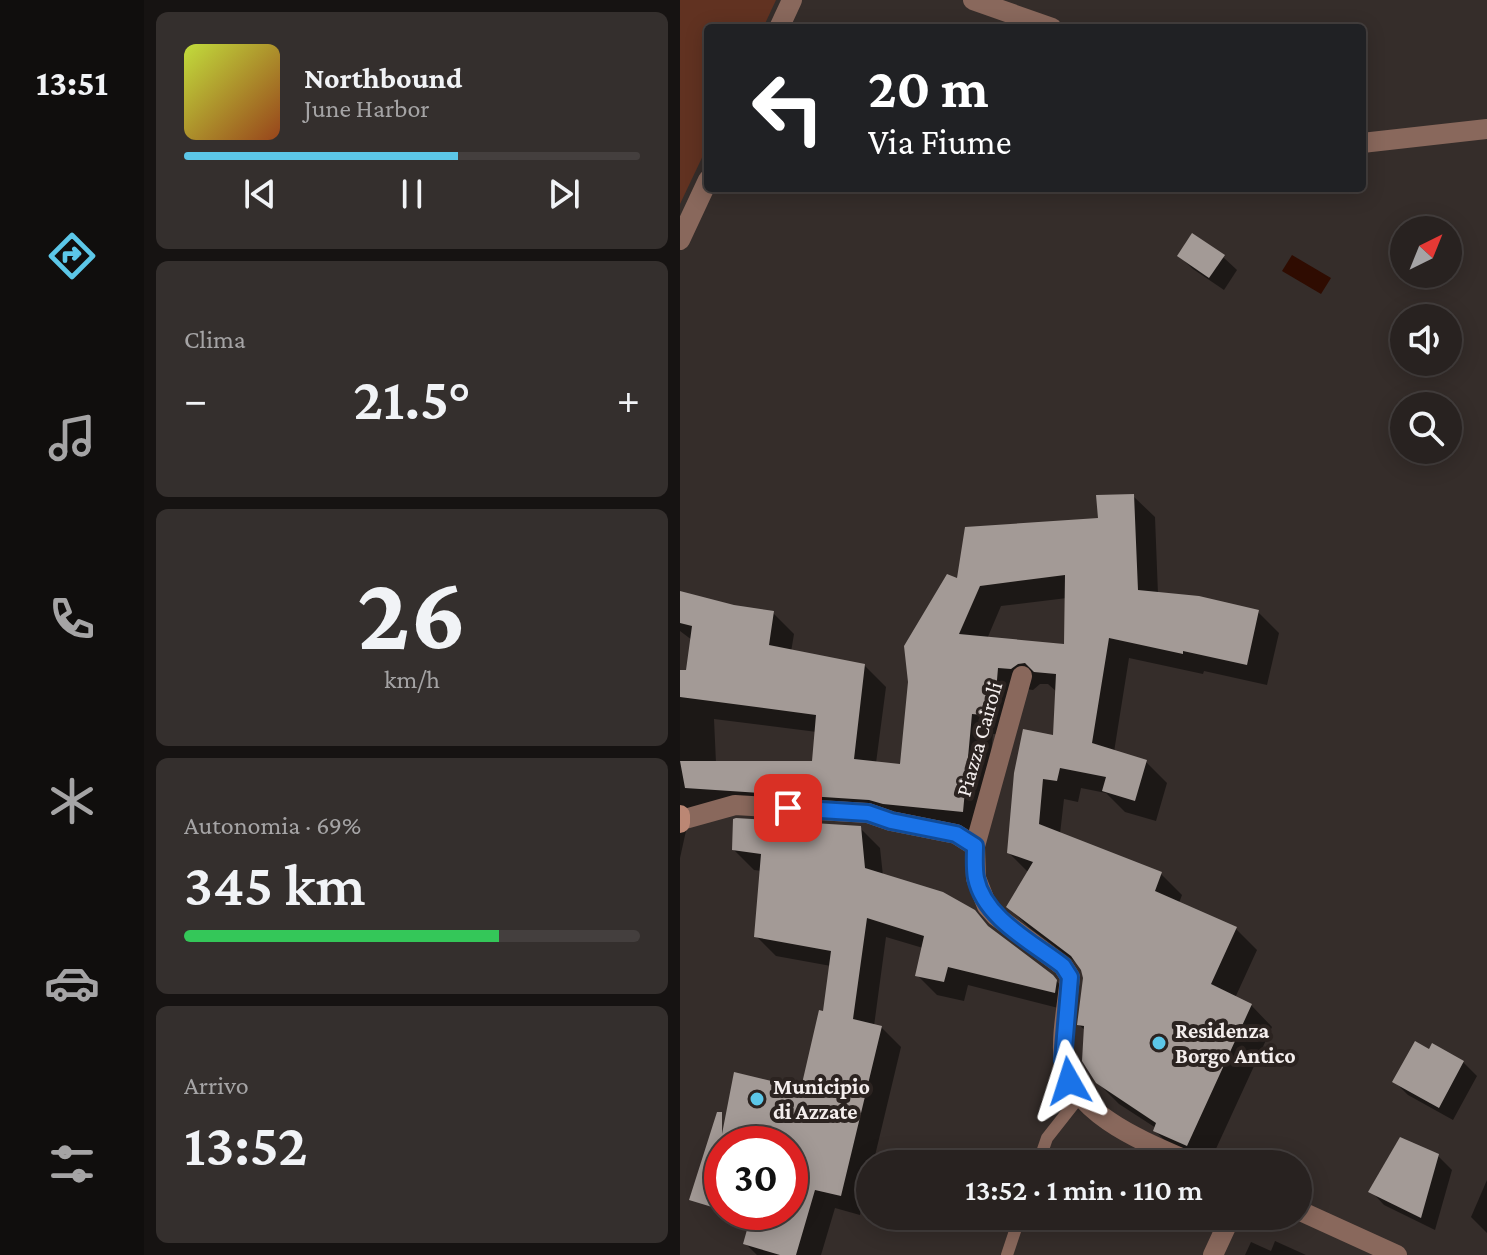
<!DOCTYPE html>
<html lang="it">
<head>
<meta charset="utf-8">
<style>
  body { margin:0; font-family:"Crimson Pro",serif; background:#342f2d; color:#f1f3f6; height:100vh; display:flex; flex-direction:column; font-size:30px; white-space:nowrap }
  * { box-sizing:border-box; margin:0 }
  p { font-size:26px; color:#a5a4a5 }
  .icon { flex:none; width:44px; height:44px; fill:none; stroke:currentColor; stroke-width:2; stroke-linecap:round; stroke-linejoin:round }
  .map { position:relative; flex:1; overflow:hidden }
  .drawer { display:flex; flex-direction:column; gap:12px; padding:12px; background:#161312; width:536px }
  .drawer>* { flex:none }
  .guide { position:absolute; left:24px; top:24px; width:662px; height:168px; border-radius:8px; box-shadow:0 4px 20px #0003,0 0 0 2px #443f3e; background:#202124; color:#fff; overflow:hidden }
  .needle { width:52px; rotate:43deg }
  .tools { position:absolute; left:710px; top:216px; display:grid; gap:16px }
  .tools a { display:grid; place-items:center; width:72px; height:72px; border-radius:50%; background:#282220; box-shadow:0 4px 20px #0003,0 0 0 2px #443f3e; font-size:40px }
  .speed { position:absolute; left:24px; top:1126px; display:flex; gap:16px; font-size:40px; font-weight:700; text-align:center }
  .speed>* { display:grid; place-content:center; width:104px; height:104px; border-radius:50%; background:#282220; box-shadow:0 4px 20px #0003,0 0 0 2px #443f3e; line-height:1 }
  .speed .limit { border:12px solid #d22; background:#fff; color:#111 }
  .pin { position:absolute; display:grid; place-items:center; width:68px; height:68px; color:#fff; margin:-34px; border-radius:16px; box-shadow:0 4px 12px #0006 }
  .me { position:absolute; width:88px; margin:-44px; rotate:354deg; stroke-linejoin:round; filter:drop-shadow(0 0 6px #0008) }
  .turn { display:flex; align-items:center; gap:28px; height:168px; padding:0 32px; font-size:36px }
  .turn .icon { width:104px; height:104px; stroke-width:2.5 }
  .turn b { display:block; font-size:56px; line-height:68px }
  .big { font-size:60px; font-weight:600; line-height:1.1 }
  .drawer .tile { flex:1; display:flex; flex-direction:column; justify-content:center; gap:12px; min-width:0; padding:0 28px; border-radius:12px; background:#342f2d }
  .drawer .dial { align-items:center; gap:0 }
  .dial b { font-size:104px; line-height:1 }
  .song { display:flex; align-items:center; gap:24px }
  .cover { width:96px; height:96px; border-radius:12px; background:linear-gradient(135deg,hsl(70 70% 55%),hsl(20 70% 35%)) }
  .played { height:8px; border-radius:4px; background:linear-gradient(90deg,#5cc7e8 60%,#443f3e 60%) }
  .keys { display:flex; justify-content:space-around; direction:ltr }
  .heat { display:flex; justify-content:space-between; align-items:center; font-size:44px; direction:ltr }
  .charge { height:12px; border-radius:6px; background:linear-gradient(90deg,#34c759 69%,#443f3e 0) }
  .trip { position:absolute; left:176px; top:1150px; width:456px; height:80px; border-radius:40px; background:#282220; box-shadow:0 4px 20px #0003,0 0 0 2px #443f3e; font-weight:600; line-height:80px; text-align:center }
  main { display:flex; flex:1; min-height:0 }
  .tabs { display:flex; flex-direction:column; width:144px; justify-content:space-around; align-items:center; background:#100e0d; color:#a5a4a5 }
  .tabs .icon { width:56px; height:56px }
  .tabs .active { color:#5cc7e8 }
  .tabs b { font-size:36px; color:#f1f3f6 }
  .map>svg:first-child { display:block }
</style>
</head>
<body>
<main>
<nav class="tabs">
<b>13:51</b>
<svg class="icon active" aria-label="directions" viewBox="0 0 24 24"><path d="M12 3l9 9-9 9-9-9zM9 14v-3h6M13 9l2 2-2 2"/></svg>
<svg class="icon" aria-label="music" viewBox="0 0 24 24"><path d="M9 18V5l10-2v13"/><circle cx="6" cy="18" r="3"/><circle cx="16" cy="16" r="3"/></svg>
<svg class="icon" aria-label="phone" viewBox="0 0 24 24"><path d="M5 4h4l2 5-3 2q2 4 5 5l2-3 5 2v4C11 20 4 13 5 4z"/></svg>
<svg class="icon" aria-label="climate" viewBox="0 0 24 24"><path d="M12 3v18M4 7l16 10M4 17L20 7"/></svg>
<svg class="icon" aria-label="car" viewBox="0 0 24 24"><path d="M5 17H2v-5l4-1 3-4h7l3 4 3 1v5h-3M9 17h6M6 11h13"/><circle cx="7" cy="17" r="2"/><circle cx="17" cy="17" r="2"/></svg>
<svg class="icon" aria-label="filters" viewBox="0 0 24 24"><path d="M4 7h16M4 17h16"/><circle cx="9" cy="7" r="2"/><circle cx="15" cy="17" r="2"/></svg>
</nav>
<section class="drawer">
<div class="tile">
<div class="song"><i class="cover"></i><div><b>Northbound</b><p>June Harbor</p></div></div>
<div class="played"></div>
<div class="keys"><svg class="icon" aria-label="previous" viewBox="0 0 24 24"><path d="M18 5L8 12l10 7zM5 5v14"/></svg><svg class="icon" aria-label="pause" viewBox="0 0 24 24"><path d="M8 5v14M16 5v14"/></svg><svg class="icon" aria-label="next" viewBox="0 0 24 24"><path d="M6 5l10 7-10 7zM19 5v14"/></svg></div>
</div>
<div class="tile"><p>Clima</p>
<div class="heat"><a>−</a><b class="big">21.5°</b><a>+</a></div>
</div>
<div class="tile dial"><b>26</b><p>km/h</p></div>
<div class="tile"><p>Autonomia · 69%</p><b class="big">345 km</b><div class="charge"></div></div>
<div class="tile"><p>Arrivo</p><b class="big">13:52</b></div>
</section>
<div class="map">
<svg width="807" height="1255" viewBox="0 0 807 1255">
  <rect width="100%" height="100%" fill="#352d2a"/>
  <path fill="#613221" d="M0,0H96L83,28H28V145L0,204Z"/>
  <path fill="#2f0c01" d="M612,255L651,278L641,294L602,271Z"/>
  <g fill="#0007" fill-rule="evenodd">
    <path d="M499,256L543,257L557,270L544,290L513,269Z"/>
    <path d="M453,496L475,517L478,594L578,612L599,633L587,685L524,671L523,674L449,658L434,752L466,762L487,783L476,821L445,812L426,793L401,788L398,802L384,799L380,834L481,874L502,895L499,903L556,929L577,950L555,998L571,1005L592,1027L529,1164L497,1152L475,1131L476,1128L439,1104L417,1082L406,1031L399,1025L405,978L401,966L350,928L328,907L349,873L329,853L375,738L377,692L368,684H360L353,690L339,688L334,736L313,734L303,832L11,808L0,858V672H8L12,640L0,631V593L54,607L93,613L114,634L111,652L184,665L206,687L196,763L222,766L279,581L420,519ZM387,598L386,646L307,639L321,606ZM34,719L137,732L134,763H36Z"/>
    <path d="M180,828L200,848L203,876L316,935L372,977L393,997L394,1012L288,985L284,1001L257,995L237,975L243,948L206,937L194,1026L201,1027L221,1047L193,1164H190L180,1215L155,1208L141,1255H77L65,1243L69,1231L54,1227L35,1207L42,1145V1212H110V1144H42L122,1090L145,1014L151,966L96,956L76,936L82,871L74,870L54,850Z"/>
    <path d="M753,1046L783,1062L797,1076L773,1120L728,1095L715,1082L749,1052Z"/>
    <path d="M758,1156L772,1170L755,1230L704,1205L691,1191Z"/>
    <path d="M807,1180V1233L791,1217Z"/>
    <path d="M595,1241L626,1255H565L571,1242L591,1251Z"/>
  </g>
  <g fill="#a39a96" fill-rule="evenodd">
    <path d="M512,233L545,255L529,278L497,256Z"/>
    <path d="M454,494L458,590L519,596L579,610L567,665L503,651V654L429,638L412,743L467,760L455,801L422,791L426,777L380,768L377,781L363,779L359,824L482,872L475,891L557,927L531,984L572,1004L507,1146L473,1131L476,1123L416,1083L402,1061L404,1026L397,1025L403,978L401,970L391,956L326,907L353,862L327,853L334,773L343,729L373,735L376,674L354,672L345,663L338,664L331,669L318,668L314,716L292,714L283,812L203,804L189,800L5,788L0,761H132L136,715L0,697V670H6L12,626L0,623V591L54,605L94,611L89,645L185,664L174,759L220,764L228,682L224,646L267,574L277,578L285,527L418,518L416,495ZM385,575L384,644L279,634L300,586Z"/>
    <path d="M56,818L181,826L185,868L263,892L295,910L308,926L373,975L377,980L375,993L268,967L264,982L235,976L244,936L187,918L173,1019L202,1026L161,1196L135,1190L116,1255H100L63,1244L72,1212H110V1195L120,1153L110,1150V1144H42V1210L9,1200L37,1112H42V1134L54,1072L121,1088L139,1010L143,1011L151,951L74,937L81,854L52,850L53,819Z"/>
    <path d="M735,1041L749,1049L752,1043L784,1061L759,1108L712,1082Z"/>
    <path d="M720,1137L759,1154L741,1218L688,1192Z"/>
  </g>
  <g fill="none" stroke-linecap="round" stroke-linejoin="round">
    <g stroke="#89685c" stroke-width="12">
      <path d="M358,1164L367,1138L400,1096"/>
      <path d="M327,1255L340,1216"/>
    </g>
    <g stroke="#89685c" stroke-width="20">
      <path d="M293,0L372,28"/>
      <path d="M99,28L112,0"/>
      <path d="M682,143L807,129"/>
      <path d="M0,240L28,180"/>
      <path d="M342,676L295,846L296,878L307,906L316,916L383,966L390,977C388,1000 380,1041 384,1062C394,1117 470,1144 515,1164"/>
      <path d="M1,820L55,805L188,813L211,821L276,834L295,846"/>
      <path d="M618,1210L717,1255"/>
      <path d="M533,1255L551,1216"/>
    </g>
    <path stroke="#bb8774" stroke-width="20" d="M0,815V823"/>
  </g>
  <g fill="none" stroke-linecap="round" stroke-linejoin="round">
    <g stroke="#114b97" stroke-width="20">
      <path id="route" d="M108,808L188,813L211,821L276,834L295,846C295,856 294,868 296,878C304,918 352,942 383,966L390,977L383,1060L389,1081"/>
    </g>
    <use href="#route" stroke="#1a73e8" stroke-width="14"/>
  </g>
  <g fill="#5cc7e8" stroke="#2b2320" stroke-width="3">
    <circle cx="479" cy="1043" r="8"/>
    <circle cx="77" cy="1099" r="8"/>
  </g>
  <g text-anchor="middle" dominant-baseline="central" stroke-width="8" stroke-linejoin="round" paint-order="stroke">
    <g font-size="22" fill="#f4eeed" stroke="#2b2320">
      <text transform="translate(299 739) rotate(-74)">Piazza Cairoli</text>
    </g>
    <g font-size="22" font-weight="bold" fill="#f4eeed" stroke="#2b2320" text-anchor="start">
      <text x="495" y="1030">Residenza<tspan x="495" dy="25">Borgo Antico</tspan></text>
      <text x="93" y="1086">Municipio<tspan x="93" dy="25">di Azzate</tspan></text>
    </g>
  </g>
</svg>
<div class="tools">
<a><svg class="needle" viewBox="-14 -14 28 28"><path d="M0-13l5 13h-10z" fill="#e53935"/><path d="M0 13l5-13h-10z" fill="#a5a4a5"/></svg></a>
<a><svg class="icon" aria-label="sound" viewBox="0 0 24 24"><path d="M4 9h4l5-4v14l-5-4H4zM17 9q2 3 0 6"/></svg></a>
<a><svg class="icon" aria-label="search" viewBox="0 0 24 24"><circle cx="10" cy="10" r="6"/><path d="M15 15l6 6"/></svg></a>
</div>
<div class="speed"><div class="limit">30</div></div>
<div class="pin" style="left:108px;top:808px;background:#d93025"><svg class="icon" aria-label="arrive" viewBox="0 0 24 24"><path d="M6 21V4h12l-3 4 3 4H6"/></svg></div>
<svg class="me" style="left:389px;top:1081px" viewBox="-20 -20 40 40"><path d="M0-17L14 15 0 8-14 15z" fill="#1a73e8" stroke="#fff" stroke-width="4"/></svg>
<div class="trip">13:52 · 1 min · 110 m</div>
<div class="guide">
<div class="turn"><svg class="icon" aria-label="left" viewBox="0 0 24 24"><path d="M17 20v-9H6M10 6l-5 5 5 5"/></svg><div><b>20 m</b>Via Fiume</div></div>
</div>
</div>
</main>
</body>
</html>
